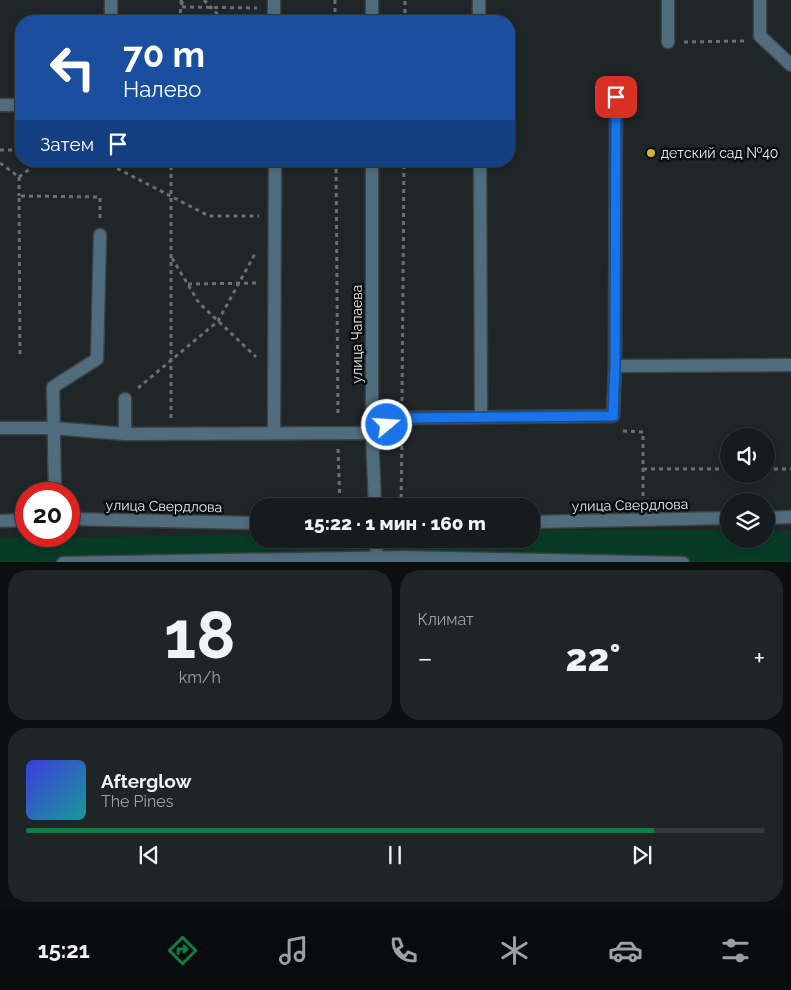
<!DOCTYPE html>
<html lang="ru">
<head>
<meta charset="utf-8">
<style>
  body { margin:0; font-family:Raleway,sans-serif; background:#1f2527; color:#f1f3f6; height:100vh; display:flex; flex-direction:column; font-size:19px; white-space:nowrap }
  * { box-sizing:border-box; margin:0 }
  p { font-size:16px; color:#9ea1a4 }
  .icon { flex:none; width:28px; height:28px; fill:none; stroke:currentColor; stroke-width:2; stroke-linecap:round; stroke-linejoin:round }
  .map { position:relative; height:562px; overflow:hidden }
  .details { display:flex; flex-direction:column; gap:8px; padding:8px; background:#0c0f10; flex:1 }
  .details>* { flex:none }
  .top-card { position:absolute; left:15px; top:15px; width:500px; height:152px; border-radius:20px; box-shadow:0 2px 8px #0003,0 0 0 1px #353a3c; background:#1a4fa0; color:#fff; overflow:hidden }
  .buttons { position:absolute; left:720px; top:428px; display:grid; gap:10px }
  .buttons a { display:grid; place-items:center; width:55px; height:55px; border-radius:50%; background:#161c1e; box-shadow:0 2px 8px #0003,0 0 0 1px #353a3c; font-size:25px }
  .speed { position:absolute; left:15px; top:482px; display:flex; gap:10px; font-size:25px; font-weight:700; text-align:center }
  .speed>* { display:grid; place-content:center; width:65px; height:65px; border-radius:50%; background:#161c1e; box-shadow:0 2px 8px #0003,0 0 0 1px #353a3c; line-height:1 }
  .speed .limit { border:8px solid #d22; background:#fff; color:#111 }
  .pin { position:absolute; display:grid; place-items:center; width:42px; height:42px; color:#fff; margin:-21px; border-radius:10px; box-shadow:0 2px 8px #0006 }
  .me { position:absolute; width:55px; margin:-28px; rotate:72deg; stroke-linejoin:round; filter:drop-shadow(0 0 4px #0008) }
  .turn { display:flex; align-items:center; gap:18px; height:105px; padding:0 25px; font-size:22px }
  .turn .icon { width:65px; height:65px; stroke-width:2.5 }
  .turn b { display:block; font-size:35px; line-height:42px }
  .then { display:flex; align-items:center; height:48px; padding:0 25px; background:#0003; gap:10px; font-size:19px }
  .big { font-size:38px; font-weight:800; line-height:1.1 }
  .details .widget { flex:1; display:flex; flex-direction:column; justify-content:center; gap:8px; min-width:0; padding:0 18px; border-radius:20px; background:#1f2527 }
  .details .dial { align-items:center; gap:0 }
  .dial b { font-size:65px; line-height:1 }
  .song { display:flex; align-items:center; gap:15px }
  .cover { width:60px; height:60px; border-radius:8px; background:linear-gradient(135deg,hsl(240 70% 55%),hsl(180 70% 35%)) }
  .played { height:5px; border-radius:2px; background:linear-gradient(90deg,#0b8043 85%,#353a3c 85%) }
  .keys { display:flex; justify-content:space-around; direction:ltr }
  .heat { display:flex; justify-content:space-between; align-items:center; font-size:28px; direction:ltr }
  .details .tiles { flex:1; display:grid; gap:8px; grid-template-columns:1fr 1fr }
  .widget:last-child { grid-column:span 2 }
  .trip { position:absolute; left:250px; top:498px; width:290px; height:50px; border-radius:20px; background:#161c1e; box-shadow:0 2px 8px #0003,0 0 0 1px #353a3c; font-weight:800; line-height:50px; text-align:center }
  .tab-bar { display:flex; height:80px; justify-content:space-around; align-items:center; background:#090b0c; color:#9ea1a4 }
  .tab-bar .icon { width:35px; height:35px }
  .tab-bar .active { color:#0b8043 }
  .tab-bar b { font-size:22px; color:#f1f3f6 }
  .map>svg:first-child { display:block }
</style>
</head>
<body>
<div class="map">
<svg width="791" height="563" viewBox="0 0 791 563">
  <rect width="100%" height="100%" fill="#1e2628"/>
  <g fill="#073b26">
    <path d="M531,530H729V539H766V531H791V562L415,563V539H531Z"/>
    <path d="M259,535V539H324V562H0V538Z"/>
  </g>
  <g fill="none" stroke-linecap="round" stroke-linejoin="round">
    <g stroke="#3a4244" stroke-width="15">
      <g id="service">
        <path d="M111,0V21"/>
        <path d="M274,0V21"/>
        <path d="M479,0V21"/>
        <path d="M668,0V42"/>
        <path d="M760,0V36L791,65"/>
        <path d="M0,105H21"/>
        <path d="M480,161L481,417"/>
        <path d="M615,366L616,97"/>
        <path d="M0,428H53L125,434L372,433L402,418L613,416L615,366L791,365"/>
        <path d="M274,433L275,161"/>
        <path d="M125,434V399"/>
        <path d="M55,494L53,387L97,359L100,235"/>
      </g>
    </g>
    <g stroke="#3a4244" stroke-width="15">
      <g id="pedestrian">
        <path d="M372,21V0"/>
        <path d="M372,433V161"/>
        <path d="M63,563L404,557L683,563"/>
      </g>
    </g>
    <g stroke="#3a4244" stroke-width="15">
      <path id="minor" d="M372,433L375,506"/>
    </g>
    <g stroke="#3a4244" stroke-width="15">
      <g id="tertiary">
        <path d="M766,518L791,517"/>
        <path d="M69,519L259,523"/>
        <path d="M0,521L26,520"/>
        <path d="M531,522L729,518"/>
        <path d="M376,539L377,563"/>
      </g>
    </g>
    <g stroke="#6a7072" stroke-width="3" stroke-dasharray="4 4" stroke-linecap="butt">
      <path d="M181,0V7L257,8"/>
      <path d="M204,0L224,21"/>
      <path d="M335,0V21"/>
      <path d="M179,21L181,7L183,0"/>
      <path d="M405,21V0"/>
      <path d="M684,42L745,41"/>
      <path d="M0,150H21"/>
      <path d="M103,161L209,216H259"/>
      <path d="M336,161L338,416"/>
      <path d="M0,163L19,177"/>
      <path d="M19,177L40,161"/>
      <path d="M19,177V196"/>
      <path d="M172,258L199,303L256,357"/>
      <path d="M188,284L259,283"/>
      <path d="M20,354L19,196L100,197V219"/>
      <path d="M138,388L218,321L256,252"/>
      <path d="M402,401L404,161"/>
      <path d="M171,418V161"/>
      <path d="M623,431L643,432V503"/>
      <path d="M338,449L340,506"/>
      <path d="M643,469H729"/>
      <path d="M766,469H791"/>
      <path d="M401,506L402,437"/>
    </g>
    <use href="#service" stroke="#516d7d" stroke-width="12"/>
    <use href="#pedestrian" stroke="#516d7d" stroke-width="12"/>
    <use href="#minor" stroke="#516d7d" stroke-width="12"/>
    <use href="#tertiary" stroke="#516d7d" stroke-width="12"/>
  </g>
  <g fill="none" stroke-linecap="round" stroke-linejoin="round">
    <g stroke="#114b97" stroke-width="12">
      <path id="route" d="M387,425L402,418L613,416L615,366L616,97"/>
    </g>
    <use href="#route" stroke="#1a73e8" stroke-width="9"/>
  </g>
  <circle fill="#deb133" stroke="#0b0e0f" stroke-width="2" cx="651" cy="153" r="5"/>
  <g text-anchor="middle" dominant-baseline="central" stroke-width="5" stroke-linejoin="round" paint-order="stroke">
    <g font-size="14" fill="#e7eced" stroke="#0b0e0f" text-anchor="start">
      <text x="661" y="153">детский сад №40</text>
    </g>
    <g font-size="14" fill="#e7eced" stroke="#0b0e0f">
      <text transform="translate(357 334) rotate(-90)">улица Чапаева</text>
      <text transform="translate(630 505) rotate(-1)">улица Свердлова</text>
      <text transform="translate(164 506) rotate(1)">улица Свердлова</text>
    </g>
  </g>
</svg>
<div class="buttons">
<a><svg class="icon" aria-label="sound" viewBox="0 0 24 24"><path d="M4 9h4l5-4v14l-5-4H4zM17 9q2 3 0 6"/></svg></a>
<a><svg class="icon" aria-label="layers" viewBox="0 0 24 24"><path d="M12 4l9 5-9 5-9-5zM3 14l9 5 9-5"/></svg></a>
</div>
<div class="speed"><div class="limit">20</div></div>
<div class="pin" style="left:616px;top:97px;background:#d93025"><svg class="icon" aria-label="arrive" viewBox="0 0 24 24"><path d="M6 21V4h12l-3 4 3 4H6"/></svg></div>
<svg class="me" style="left:387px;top:425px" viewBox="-20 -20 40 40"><circle r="17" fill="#1a73e8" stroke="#fff" stroke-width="3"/><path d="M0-11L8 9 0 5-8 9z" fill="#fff"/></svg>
<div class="trip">15:22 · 1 мин · 160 m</div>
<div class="top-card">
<div class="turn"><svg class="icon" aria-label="left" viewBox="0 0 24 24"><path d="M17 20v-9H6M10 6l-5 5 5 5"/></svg><div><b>70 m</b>Налево</div></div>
<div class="then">Затем<svg class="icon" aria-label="arrive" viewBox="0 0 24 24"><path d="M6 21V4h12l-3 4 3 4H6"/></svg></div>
</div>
</div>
<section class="details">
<div class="tiles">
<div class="widget dial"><b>18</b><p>km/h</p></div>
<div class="widget"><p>Климат</p>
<div class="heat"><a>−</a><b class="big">22°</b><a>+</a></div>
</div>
<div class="widget">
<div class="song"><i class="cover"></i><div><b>Afterglow</b><p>The Pines</p></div></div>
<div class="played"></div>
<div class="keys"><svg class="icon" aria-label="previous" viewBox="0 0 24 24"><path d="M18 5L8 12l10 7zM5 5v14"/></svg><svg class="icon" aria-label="pause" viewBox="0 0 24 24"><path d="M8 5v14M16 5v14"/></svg><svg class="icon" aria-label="next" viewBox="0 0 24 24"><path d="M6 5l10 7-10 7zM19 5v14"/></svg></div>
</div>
</div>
</section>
<nav class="tab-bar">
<b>15:21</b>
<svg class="icon active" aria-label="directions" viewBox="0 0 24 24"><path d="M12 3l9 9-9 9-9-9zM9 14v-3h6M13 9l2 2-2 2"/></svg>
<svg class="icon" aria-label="music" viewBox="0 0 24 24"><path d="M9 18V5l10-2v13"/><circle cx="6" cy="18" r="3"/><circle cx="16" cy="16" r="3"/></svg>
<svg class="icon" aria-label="phone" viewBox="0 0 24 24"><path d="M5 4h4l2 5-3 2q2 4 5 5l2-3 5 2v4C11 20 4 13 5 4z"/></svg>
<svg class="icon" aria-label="climate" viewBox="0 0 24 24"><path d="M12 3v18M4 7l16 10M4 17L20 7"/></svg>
<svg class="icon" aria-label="car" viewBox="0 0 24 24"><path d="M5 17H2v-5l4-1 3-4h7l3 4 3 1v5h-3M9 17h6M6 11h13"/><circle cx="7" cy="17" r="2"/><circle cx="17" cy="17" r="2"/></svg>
<svg class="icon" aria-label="filters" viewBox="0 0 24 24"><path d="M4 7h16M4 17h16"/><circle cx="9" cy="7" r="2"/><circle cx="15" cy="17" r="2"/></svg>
</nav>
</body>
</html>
